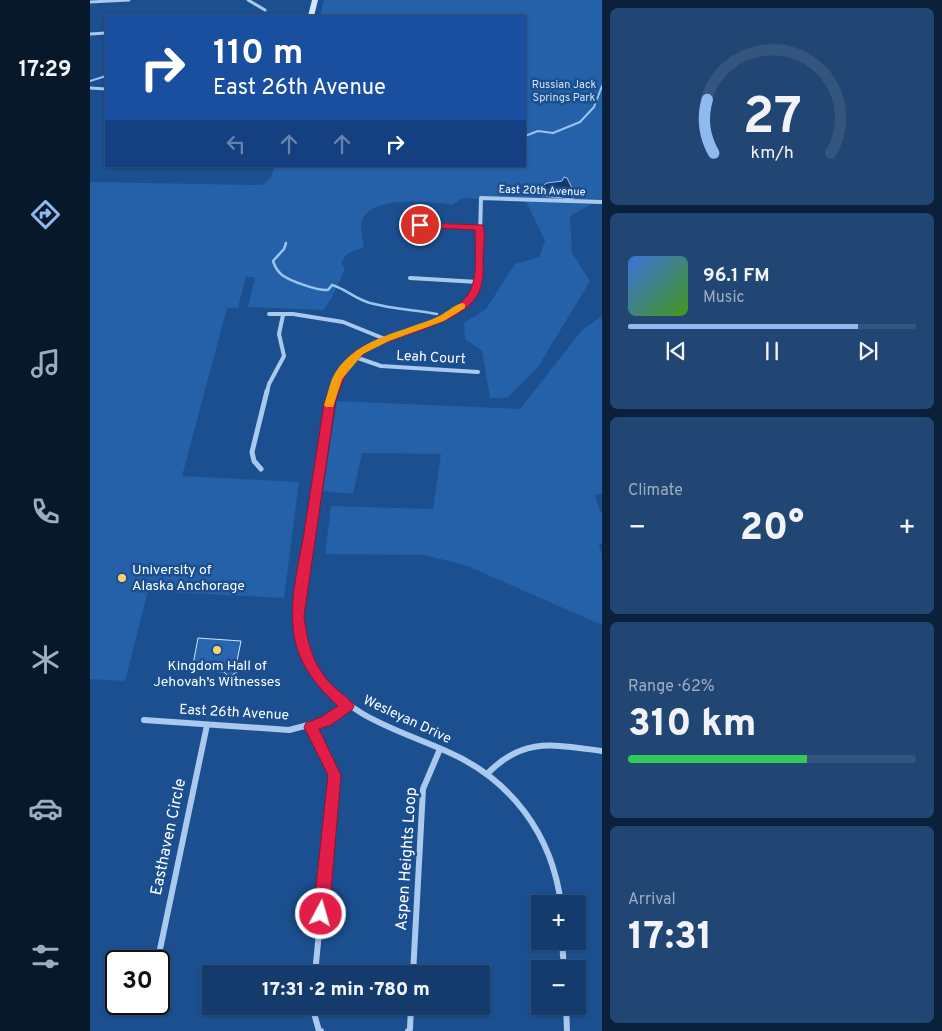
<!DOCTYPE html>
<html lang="en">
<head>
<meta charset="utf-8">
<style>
  body { margin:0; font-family:Overpass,sans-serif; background:#214673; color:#f1f3f6; height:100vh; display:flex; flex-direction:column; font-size:19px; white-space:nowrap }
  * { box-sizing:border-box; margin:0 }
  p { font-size:16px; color:#9dadc1 }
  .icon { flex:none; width:28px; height:28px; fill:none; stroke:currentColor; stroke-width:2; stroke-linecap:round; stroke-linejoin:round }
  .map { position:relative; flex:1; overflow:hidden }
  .drawer { display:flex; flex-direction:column; gap:8px; padding:8px; background:#0b203b; width:340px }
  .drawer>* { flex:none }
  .banner { position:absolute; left:15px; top:15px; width:421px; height:152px; border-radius:0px; box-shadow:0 1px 4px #0004,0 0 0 1px #33557e; background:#1a4fa0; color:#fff; overflow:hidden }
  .fabs { position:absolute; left:441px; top:895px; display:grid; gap:10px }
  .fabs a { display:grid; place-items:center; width:55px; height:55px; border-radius:0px; background:#143b6b; box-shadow:0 1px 4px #0004,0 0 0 1px #33557e; font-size:25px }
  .speed { position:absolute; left:15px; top:950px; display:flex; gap:10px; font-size:25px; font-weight:700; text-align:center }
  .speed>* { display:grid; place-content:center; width:65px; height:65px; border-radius:50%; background:#143b6b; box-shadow:0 1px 4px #0004,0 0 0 1px #33557e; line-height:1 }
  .speed .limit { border:2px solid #111; border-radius:8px; background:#fff; color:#111 }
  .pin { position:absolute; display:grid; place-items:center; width:42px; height:42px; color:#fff; margin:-21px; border:2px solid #fff; border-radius:50%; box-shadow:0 1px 5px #0007 }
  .me { position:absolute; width:55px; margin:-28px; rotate:6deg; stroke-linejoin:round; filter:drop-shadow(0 0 4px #0008) }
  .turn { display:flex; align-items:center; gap:18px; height:105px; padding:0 25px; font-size:22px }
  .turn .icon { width:65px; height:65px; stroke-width:2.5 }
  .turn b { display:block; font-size:35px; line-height:42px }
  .lanes { display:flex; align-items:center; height:48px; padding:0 25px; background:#0003; justify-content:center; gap:25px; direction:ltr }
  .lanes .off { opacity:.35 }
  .big { font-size:38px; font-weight:800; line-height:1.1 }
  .drawer .tile { flex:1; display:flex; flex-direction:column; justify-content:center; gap:8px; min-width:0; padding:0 18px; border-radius:8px; background:#214673 }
  .drawer .dial { align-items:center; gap:0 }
  .dial svg { height:130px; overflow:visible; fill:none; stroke:#33557e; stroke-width:7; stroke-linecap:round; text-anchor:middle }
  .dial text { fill:#f1f3f6; stroke:none }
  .song { display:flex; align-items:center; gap:15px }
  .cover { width:60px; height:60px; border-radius:8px; background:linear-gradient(135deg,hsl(220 70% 55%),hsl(100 70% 35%)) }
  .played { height:5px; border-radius:2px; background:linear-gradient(90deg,#90b9f0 80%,#33557e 80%) }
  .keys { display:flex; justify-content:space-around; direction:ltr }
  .heat { display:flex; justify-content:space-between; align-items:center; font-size:28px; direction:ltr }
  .charge { height:8px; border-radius:4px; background:linear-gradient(90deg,#34c759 62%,#33557e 0) }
  .trip { position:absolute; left:112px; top:965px; width:288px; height:50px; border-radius:0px; background:#143b6b; box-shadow:0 1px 4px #0004,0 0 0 1px #33557e; font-weight:800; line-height:50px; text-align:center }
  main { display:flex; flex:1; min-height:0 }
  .tab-bar { display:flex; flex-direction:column; width:90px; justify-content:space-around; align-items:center; background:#08182b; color:#9dadc1 }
  .tab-bar .icon { width:35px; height:35px }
  .tab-bar .on { color:#90b9f0 }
  .tab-bar b { font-size:22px; color:#f1f3f6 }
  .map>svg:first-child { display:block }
</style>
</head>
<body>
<main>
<nav class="tab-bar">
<b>17:29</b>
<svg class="icon on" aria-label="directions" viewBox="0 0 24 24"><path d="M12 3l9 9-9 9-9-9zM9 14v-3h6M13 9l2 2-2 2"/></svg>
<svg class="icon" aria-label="music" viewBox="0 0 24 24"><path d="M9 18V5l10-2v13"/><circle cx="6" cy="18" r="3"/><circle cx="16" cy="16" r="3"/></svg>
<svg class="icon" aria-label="phone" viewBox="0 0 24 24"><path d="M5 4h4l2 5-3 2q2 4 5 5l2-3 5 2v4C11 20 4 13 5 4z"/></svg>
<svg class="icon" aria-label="climate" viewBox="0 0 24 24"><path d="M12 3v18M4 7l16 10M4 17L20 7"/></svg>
<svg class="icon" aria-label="car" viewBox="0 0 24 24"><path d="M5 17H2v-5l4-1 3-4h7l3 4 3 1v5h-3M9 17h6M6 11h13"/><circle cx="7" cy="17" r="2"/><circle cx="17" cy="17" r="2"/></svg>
<svg class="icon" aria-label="filters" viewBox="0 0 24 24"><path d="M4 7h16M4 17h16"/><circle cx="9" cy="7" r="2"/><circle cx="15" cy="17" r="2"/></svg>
</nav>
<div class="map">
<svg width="512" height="1031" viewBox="0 0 512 1031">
  <rect width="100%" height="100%" fill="#1b4f8f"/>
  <g fill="#2461a8">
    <path d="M234,0H512V204H502L480,216L482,253L500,281L448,367L417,398H400L392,351L375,339L374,323L396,309L425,264L449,257L455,241L436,201L373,198L362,205C342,201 271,194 271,227C271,233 273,241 274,247L258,253L251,262L255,269L242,297L234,310L158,307L165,278L156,276L148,308H137L92,476L209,482L194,598L58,591L35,681L0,679V182L172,185L181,177L185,166H435V16H230Z"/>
    <path d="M512,316V494H505L510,512H512V544H509L512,555V625L375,565L334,555L235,554L241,506L343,509L351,454L272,453L263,494L233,491L247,401L430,409L492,330Z"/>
  </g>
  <path fill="#123a6d" stroke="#9cc4f0" d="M474,177L477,178L484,192L483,199L452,196L450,192L455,191L452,186L457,183L472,181Z"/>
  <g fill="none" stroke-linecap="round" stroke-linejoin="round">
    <g stroke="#9cc4f0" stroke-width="2">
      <path d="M0,81L16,76"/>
      <path d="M435,136L448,131L463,133L490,122L504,107L512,86"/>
    </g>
    <path stroke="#9cc4f0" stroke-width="2.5" d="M196,243L194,249L183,261C185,267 187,271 192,275C200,281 228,291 238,290L242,285C256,289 265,299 280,303C302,309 325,310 347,314"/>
  </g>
  <path fill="#2a66ad" stroke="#cfe3fa" d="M108,638L151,641L147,661L150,670L139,677L134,672L102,670Z"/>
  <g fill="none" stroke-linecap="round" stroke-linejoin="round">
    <g stroke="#a9c9ee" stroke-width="3">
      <path d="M158,0L175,10"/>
      <path d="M0,2L39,0"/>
      <path d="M0,34L16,33"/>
      <path d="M0,88L16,89"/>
    </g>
    <g stroke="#a9c9ee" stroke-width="4">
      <path d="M326,227L335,225L390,227"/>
      <path d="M320,278L388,282"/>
      <path d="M179,314H203L253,322L295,339"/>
      <path d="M265,357L291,366L388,372"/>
      <path d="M177,392L179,384L194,356L189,334L193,315"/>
      <path d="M243,392C249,378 256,364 269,355C304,328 380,328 389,276L391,198L512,202"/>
    </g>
    <g stroke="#a9c9ee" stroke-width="5">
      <path d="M171,469L164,461L162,452L177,391"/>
      <path d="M226,673L211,640L208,617L239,403L244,391"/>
    </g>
    <g stroke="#a9c9ee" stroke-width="6">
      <path d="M225,672C262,719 304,728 356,751C421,779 462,834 471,904"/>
      <path d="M54,720L199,730L230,722L257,706"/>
      <path d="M221,727L244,775L225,974"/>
      <path d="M397,774C434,736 464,745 512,751"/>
      <path d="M472,941L474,969"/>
      <path d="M69,954L117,725"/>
      <path d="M323,974L333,789L350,749"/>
      <path d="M222,1006L229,1031H231"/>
      <path d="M476,1006L477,1031"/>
      <path d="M318,1031L320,1029L321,1006"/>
    </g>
    <path fill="#d6e6fa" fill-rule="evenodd" d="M222,0H228L224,16H218Z"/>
  </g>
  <path fill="#e11d48" stroke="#92132f" d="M330,223L393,225C396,235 393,249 393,259C393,267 394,275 392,282C385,327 303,331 273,355C256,368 251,384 245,404L214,616C217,642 223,665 241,684C248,692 259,697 264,706L262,710L241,725L229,729L251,775L239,914L236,919L231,921L225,919L223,914L238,775L214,727L216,723L231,717L248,706C229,689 210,666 205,640C198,607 207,571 213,539C220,494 227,449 234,404C241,383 248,362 268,350C297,331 375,321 383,283C387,267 385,247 385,230L327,227L326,225Z"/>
  <path fill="#f59e0b" d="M372,303L375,304V308L354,321L299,341L273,354L252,379L243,407H236L234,405C237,396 239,387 242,379C260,340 309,333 345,318C355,314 362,306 372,303Z"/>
  <g fill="#ffd166" stroke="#1b4f8f" stroke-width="2">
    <circle cx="32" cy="578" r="5"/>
    <circle cx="127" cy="650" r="5"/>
  </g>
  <g text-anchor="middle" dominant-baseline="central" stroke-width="5" stroke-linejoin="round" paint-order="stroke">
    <g font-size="11" fill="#cfe3fa" stroke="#1b4f8f">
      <text x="474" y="85">Russian Jack<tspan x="474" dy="13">Springs Park</tspan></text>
    </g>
    <g font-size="11" fill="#fff" stroke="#1b4f8f">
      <text transform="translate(452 191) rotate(2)">East 20th Avenue</text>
    </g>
    <g font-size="14" fill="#fff" stroke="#1b4f8f">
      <text transform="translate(341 358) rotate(3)">Leah Court</text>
      <text transform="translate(144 713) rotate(3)">East 26th Avenue</text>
      <text transform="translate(317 720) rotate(25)">Wesleyan Drive</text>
    </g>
    <g font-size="14" fill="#fff" stroke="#1b4f8f" text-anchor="start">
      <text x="42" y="570">University of<tspan x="42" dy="16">Alaska Anchorage</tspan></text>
      <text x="127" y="666" text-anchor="middle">Kingdom Hall of<tspan x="127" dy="16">Jehovah’s Witnesses</tspan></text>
    </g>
    <g font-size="16" fill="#fff" stroke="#1b4f8f">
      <text transform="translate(79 837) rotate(-78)">Easthaven Circle</text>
      <text transform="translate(317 859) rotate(-86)">Aspen Heights Loop</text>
    </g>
  </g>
</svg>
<div class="fabs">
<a>+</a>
<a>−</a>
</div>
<div class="speed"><div class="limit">30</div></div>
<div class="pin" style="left:330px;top:225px;background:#d93025"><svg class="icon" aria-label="arrive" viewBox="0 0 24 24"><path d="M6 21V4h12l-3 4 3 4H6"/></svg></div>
<svg class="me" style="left:231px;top:914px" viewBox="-20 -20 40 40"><circle r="17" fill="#e11d48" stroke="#fff" stroke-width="3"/><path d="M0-11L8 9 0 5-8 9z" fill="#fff"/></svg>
<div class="trip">17:31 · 2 min · 780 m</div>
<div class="banner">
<div class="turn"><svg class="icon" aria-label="right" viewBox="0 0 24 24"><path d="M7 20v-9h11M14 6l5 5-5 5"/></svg><div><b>110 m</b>East 26th Avenue</div></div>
<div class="lanes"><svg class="icon off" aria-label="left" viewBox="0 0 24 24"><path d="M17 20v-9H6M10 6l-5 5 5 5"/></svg><svg class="icon off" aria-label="ahead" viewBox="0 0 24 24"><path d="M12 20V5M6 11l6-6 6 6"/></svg><svg class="icon off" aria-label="ahead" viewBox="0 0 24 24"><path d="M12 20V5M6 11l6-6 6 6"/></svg><svg class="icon" aria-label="right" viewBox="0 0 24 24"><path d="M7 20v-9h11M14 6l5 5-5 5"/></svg></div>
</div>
</div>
<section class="drawer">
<div class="tile dial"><svg viewBox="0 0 100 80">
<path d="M14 69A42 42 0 1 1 86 69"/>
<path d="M14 69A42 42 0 0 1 10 36" stroke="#90b9f0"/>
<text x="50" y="56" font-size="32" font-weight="700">27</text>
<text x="50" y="72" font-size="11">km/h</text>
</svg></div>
<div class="tile">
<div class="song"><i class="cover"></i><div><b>96.1 FM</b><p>Music</p></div></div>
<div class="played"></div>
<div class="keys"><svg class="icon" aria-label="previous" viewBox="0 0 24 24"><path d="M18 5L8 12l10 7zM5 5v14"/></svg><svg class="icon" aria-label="pause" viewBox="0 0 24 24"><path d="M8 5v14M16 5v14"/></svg><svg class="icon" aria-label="next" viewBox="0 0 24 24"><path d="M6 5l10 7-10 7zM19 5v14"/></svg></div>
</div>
<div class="tile"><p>Climate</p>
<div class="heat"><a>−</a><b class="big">20°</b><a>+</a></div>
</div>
<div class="tile"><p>Range · 62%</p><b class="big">310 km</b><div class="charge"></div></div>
<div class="tile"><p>Arrival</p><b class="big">17:31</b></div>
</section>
</main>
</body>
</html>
